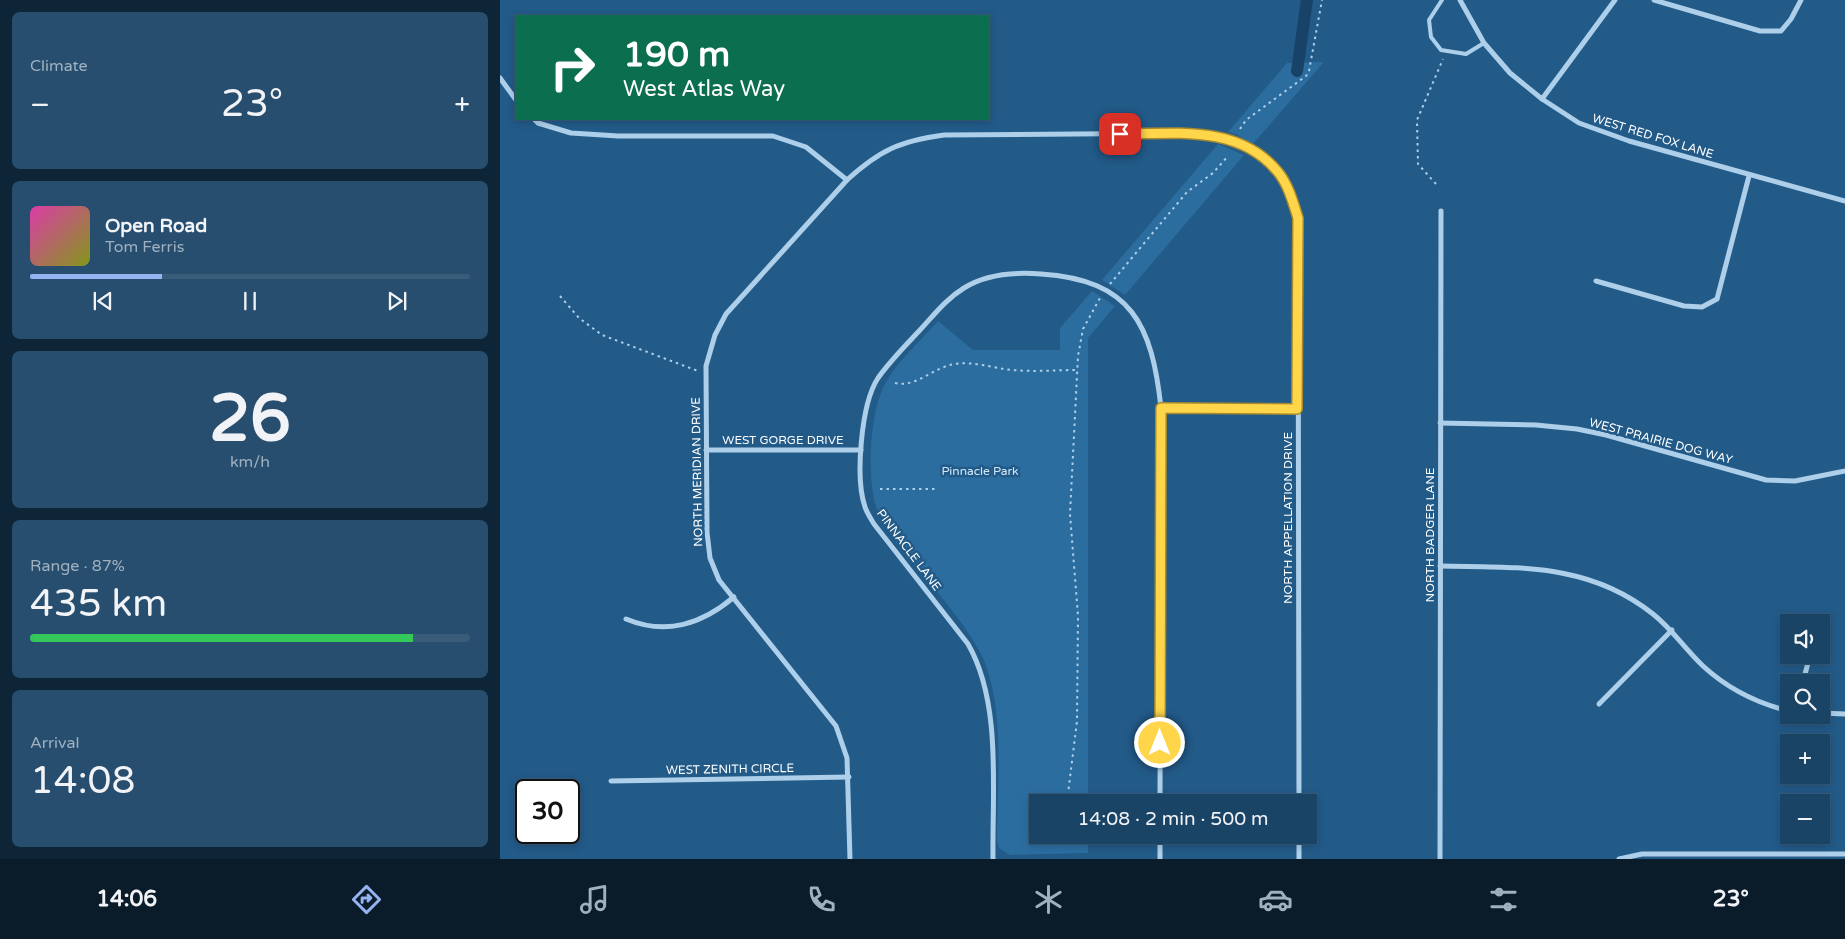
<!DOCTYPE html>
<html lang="en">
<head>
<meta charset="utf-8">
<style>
  body { margin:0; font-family:"Varela Round",sans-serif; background:#274e6f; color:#f1f3f6; height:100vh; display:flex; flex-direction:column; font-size:19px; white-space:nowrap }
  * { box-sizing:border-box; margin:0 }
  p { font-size:16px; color:#9fb0bf }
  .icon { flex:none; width:28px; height:28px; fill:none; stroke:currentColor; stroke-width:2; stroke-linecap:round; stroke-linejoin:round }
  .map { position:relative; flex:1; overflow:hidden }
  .panel { display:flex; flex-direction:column; gap:12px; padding:12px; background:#0e2538; width:500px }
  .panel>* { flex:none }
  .banner { position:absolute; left:15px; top:15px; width:475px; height:105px; border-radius:0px; box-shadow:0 2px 8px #0003,0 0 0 1px #385c7a; background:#0b6e4f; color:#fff; overflow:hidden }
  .fabs { position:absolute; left:1280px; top:614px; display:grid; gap:10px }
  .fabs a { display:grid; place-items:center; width:50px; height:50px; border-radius:0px; background:#1a4466; box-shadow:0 2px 8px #0003,0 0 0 1px #385c7a; font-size:25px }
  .speed { position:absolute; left:15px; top:779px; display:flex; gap:10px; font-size:25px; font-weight:700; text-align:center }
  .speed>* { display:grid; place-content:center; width:65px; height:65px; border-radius:50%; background:#1a4466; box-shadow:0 2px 8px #0003,0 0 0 1px #385c7a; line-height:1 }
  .speed .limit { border:2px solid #111; border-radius:8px; background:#fff; color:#111 }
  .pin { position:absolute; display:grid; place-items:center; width:42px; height:42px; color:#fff; margin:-21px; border-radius:10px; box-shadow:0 2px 8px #0006 }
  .me { position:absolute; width:55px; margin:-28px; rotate:0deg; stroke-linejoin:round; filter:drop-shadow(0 0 4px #0008) }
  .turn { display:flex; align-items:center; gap:18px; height:105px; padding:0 25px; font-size:22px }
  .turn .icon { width:65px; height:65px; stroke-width:2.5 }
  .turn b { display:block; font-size:35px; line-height:42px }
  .big { font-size:38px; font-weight:600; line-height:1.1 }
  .panel .widget { flex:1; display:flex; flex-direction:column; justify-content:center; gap:8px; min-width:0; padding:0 18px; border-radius:8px; background:#274e6f }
  .panel .dial { align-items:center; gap:0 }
  .dial b { font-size:65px; line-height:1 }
  .song { display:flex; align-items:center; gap:15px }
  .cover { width:60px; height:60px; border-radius:8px; background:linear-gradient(135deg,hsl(320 70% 55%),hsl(70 70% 35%)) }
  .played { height:5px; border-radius:2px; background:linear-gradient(90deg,#95b2f1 30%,#385c7a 30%) }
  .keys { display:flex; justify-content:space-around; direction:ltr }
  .heat { display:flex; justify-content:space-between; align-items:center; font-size:28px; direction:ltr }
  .charge { height:8px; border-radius:4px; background:linear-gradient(90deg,#34c759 87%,#385c7a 0) }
  .trip { position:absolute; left:529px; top:794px; width:288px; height:50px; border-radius:0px; background:#1a4466; box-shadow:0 2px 8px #0003,0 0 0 1px #385c7a; font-weight:600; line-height:50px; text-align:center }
  .tab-bar { display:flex; height:80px; justify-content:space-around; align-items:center; background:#0a1b29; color:#9fb0bf }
  .tab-bar .icon { width:35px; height:35px }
  .tab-bar .on { color:#95b2f1 }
  .tab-bar b { font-size:22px; color:#f1f3f6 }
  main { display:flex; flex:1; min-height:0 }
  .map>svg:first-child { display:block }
</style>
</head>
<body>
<main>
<section class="panel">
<div class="widget"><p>Climate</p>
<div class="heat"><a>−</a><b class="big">23°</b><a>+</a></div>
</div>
<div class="widget">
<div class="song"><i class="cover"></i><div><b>Open Road</b><p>Tom Ferris</p></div></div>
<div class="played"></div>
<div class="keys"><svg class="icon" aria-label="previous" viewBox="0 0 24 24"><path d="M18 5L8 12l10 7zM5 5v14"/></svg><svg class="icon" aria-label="pause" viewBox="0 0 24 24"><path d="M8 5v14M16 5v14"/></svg><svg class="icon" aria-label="next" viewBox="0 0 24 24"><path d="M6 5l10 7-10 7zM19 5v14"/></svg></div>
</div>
<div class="widget dial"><b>26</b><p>km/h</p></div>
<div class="widget"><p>Range · 87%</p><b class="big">435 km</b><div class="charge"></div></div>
<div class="widget"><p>Arrival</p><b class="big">14:08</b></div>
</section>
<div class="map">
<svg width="1345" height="859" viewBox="0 0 1345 859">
  <rect width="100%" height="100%" fill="#225a88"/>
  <g fill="#2c6da0">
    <path d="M824,62L752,145L738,135L728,132L787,63Z"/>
    <path d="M718,144L744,155L625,295L602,280Z"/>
    <path d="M592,291L615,306L588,338V802H538V835H588V853L510,855L499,848L497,841C497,785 506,705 481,654C459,612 422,577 394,540C387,529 378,515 375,503C367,473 370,411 385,384C397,361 421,341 438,321L473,350H560V328Z"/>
  </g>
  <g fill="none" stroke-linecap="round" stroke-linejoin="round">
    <path stroke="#184267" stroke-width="12" d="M797,71L807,0"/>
    <g stroke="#adcfea" stroke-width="2" stroke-dasharray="2.5 4" stroke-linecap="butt">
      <path d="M740,129L746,120L806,76L809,71L822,0"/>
      <path d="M936,184L918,164L917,120L943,59"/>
      <path d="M610,284L687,192L713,173L728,156"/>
      <path d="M60,296L79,318L102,335L198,371"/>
      <path d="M395,383C417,388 433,367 455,364C474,361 492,368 512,370C533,372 555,370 577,370"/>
      <path d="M380,489H436"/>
      <path d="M567,802L577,721L578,616L570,514L578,356L583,329L600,298"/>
      <path d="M564,835L565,847"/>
    </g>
    <path stroke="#adcfea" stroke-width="4" d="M942,0L929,20L931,37L941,50L966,54L984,43"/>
    <g stroke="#adcfea" stroke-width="5">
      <path d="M960,0L984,43L1010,73L1042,99L1079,123L1129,141L1345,201"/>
      <path d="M1154,0L1260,31H1281L1291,19L1301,0"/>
      <path d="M0,78L16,100"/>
      <path d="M1042,99L1115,0"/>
      <path d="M34,119L38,123L71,133L118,136H273L306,147L347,180"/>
      <path d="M1096,281L1184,306L1202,307L1217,299L1249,176"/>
      <path d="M661,408L797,409"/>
      <path d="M940,423L1036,425L1077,429L1106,435L1266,480L1295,481L1345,471"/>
      <path d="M206,450H361"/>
      <path d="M940,566C1017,568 1088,562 1153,614C1172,629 1185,649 1203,666C1228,689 1256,703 1289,711"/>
      <path d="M126,619C167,636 202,624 234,597"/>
      <path d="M1321,641L1322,639"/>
      <path d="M1303,682L1310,655"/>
      <path d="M1099,704L1172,630"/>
      <path d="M1321,713L1345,714"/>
      <path d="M111,781L349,777"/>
      <path d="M799,835V859"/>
      <path d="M350,859L347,758L336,726L219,580L210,558L207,532L206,366L215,335L226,314L347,180C380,150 400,141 444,135L698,133C756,141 779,162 798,217L799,802"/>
      <path d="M493,859C492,791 502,703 468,644L374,524C371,519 367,513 365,507C355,478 361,404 378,378C390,361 406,345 420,330C434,315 446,299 464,288C486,274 515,272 541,274C632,280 652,325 661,408L660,802"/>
      <path d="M660,859V835"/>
      <path d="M940,859L941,211"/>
      <path d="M1119,859L1142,854H1345"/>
    </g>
  </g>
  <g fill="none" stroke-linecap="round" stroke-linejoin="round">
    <g stroke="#a68a30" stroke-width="12">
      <path id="route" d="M620,134C674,134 739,124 778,172C788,184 793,202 798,218L797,409L661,408L660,743"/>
    </g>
    <use href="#route" stroke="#ffd54a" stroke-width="9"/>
  </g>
  <g text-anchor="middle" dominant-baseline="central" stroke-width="5" stroke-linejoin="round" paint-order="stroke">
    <g font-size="12" fill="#fff" stroke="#225a88">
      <text transform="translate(1153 136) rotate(17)">WEST RED FOX LANE</text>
      <text x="283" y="440">WEST GORGE DRIVE</text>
      <text transform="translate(1161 441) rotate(15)">WEST PRAIRIE DOG WAY</text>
      <text transform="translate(197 472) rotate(-91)">NORTH MERIDIAN DRIVE</text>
      <text transform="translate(788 518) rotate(-90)">NORTH APPELLATION DRIVE</text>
      <text transform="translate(930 535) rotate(-90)">NORTH BADGER LANE</text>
      <text transform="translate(409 550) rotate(53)">PINNACLE LANE</text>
      <text transform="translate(230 769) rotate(-1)">WEST ZENITH CIRCLE</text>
    </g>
    <g font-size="12" fill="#d2e7f7" stroke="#225a88">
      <text x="480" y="471">Pinnacle Park</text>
    </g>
  </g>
</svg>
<div class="fabs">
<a><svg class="icon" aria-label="sound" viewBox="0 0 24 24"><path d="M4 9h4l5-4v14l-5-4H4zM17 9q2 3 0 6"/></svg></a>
<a><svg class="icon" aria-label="search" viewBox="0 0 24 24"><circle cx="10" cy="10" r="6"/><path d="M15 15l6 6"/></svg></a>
<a>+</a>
<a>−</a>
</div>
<div class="speed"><div class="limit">30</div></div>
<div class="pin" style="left:620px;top:134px;background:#d93025"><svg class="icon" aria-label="arrive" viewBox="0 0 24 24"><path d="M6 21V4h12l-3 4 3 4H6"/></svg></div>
<svg class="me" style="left:660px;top:743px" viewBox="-20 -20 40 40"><circle r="17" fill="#ffd54a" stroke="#fff" stroke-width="3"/><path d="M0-11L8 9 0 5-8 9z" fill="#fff"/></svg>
<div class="trip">14:08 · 2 min · 500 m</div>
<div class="banner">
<div class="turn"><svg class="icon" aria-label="right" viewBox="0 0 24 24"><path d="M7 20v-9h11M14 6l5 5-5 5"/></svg><div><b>190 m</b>West Atlas Way</div></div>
</div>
</div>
</main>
<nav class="tab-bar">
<b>14:06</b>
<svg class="icon on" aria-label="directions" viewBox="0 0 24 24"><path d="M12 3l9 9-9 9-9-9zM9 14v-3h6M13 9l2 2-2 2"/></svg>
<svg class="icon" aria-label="music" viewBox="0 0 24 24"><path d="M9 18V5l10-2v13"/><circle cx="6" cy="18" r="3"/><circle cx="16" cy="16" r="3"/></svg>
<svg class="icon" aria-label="phone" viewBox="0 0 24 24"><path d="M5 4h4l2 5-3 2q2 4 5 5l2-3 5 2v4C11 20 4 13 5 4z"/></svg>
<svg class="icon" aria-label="climate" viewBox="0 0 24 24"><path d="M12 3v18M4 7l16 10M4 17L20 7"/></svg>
<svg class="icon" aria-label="car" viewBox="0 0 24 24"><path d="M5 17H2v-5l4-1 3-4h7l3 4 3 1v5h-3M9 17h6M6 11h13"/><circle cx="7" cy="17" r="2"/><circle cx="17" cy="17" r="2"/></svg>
<svg class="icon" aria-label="filters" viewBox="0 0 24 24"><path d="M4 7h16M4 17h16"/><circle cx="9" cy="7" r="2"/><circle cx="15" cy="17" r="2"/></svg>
<b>23°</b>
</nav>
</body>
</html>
